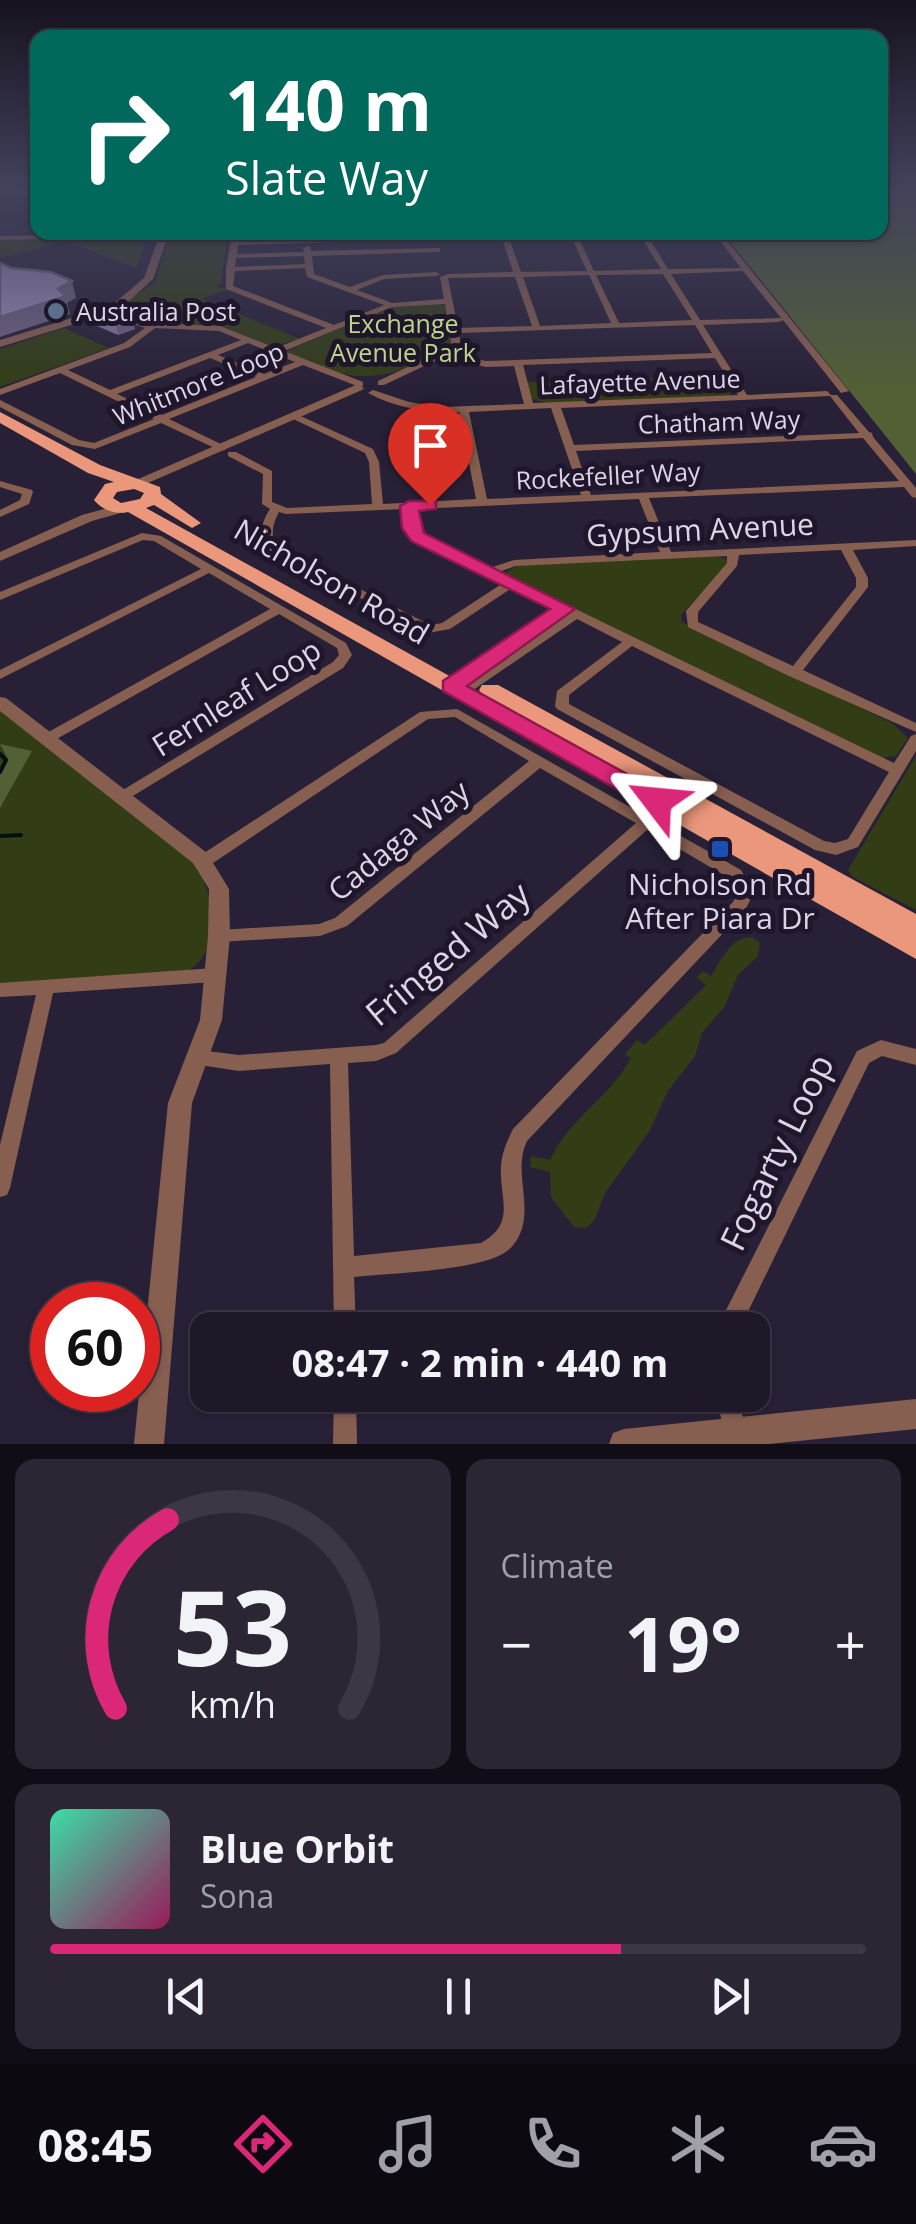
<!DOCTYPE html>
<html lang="en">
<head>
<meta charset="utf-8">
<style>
  body { margin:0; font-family:"Open Sans",sans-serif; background:#2b2534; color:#f1f3f6; height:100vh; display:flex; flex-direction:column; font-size:38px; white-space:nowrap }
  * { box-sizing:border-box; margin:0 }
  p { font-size:32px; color:#a1a0a8 }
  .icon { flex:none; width:55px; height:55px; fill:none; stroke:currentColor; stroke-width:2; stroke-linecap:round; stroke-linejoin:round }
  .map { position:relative; height:1444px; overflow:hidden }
  .side { display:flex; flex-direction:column; gap:15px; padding:15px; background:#100d16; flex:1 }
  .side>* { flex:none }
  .guide { position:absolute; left:30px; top:30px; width:858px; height:210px; border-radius:20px; box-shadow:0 2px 8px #0004,0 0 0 2px #3c3745; background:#00695c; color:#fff; overflow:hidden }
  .speed { position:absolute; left:30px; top:1282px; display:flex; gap:20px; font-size:50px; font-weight:700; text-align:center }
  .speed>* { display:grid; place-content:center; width:130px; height:130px; border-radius:50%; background:#1e1828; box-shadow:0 2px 8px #0004,0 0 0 2px #3c3745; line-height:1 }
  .speed .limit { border:15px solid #d22; background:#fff; color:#111 }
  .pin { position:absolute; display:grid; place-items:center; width:85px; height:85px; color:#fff; margin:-102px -42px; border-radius:50% 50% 50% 0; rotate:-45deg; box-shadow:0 0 10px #0007 }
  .pin .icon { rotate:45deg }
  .me { position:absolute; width:110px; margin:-55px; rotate:299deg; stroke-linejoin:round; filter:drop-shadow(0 0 8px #0008) }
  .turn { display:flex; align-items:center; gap:35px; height:210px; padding:0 30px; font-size:45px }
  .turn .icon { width:130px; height:130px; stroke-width:2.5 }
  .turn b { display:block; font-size:70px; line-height:85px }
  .big { font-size:75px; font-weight:700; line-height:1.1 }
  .side .widget { flex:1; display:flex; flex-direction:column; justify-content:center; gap:15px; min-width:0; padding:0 35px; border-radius:20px; background:#2b2534 }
  .side .dial { align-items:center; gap:0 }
  .dial svg { height:260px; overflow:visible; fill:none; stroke:#3c3745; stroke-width:7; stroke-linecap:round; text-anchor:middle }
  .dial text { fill:#f1f3f6; stroke:none }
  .song { display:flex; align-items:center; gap:30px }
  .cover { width:120px; height:120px; border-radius:15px; background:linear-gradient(135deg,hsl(160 70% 55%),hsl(330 70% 35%)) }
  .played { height:10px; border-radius:5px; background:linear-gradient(90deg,#db2777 70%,#3c3745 70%) }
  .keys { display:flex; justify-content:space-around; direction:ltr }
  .heat { display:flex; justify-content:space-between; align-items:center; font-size:55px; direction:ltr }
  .side .tiles { flex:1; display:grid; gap:15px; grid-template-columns:1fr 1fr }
  .widget:last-child { grid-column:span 2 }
  .trip { position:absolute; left:190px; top:1312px; width:580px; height:100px; border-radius:20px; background:#1e1828; box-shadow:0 2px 8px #0004,0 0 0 2px #3c3745; font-weight:700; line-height:100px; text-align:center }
  .menu { display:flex; height:160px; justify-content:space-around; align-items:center; background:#0c0a10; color:#a1a0a8 }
  .menu .icon { width:70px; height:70px }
  .menu .selected { color:#db2777 }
  .menu b { font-size:45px; color:#f1f3f6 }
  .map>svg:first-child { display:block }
</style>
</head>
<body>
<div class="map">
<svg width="916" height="1444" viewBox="0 0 916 1444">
  <rect width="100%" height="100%" fill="#282036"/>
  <g fill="#323d16">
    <path d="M223,235L228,236L220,285L214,286L227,289L201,299L301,339L272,346L218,327L147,322L121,309L120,305L155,283L169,238Z"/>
    <path d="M137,236L146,239L136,268L66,241L0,258V240Z"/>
    <path d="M435,303L446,306L454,345C406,370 374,388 321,367C309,362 296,358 286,351L395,306Z"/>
    <path d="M64,328L109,348L0,387V349Z"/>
    <path d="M726,375L735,389L728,396L545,403L532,399L526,382Z"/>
    <path d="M716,556L728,560L726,566L681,615L682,622L892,723L908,738L896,756L881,758L503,574L517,565Z"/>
    <path d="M0,710L194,863C215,893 224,952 186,972L0,985Z"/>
    <path d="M916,756V910L853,877L848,870Z"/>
    <path d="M752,937L760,943L758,956L738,975L725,1006L702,1033L695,1056L668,1091L649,1132L605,1193L595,1219L586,1228L574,1227L551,1197L550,1172L530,1167L531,1156L550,1160C571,1116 608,1100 631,1058L625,1054L637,1040L645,1045L706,985L697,978L703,971L711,976C721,961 730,937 752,937Z"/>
  </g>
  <g fill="#536035">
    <path d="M880,189H916V474L723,233L880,232Z"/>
    <path d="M0,744L32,751L0,808V775L8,759Z"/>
  </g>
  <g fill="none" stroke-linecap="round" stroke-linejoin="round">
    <g stroke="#000f11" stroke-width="4">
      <path d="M0,754L6,760L0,772"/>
      <path d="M0,836L21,835"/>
    </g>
    <g fill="#875f51" fill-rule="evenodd">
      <path d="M38,190V194L0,195V191Z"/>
      <path d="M164,232H205L167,236Z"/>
      <path d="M232,232H239L238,241L437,235V239H434L238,245L237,254L304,252L303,248L307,246H310L311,251L440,248V252H437L312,256L314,274L350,287L383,275L436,272L440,274L436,276L384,279L357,290L392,303L444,299L440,277L448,274L513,272L500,232H507L521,272L587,271L569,232H576L594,271L661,269L638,232H645L668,269L741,268L713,232H720L849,391L841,393L783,320L779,322L703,325L747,395L827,391L831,395H837L869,432L872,433L873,437L916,488V498L912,497L904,487L649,498L671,552L916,540V546L853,550L868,578V587L803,670L916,723V732L789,676L688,627L686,611L727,563V556L515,566L499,572L894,763L911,736L916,734V751L858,847L836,855L815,850L557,709L555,706L557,691L622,642L577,619L463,697L458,696L456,693L458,690L567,615L451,690L446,689L444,686L446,683L556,609L512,588L450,629L428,633L268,550C258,536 261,523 270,509L262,504L263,474L228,456V452H236L272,471V502L287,508L372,504L369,462L365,453L291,418L289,416L294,413L373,449L379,462L383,504L476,499L459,412C428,413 395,408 368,393L373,390L409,402L441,407L524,404L514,366L486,367L443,357L384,385H378V381L452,346L445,304L392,307L284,351L363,382V386H357L303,365L169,419L225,446V450L221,451L161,423L95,449L72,445L0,407V400L79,440L94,443L154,419L60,373L0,395V389L124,343L145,328L113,317V313H116L145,323L220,326L276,348L326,328L226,289V269ZM304,256L305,264L235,267L236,258ZM305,268L307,277L384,305L334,325L233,286L235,271ZM743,271L781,318L700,320L671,274ZM663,274L692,320L619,323L596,275ZM589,275L611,323L540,326L523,277ZM515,277L532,326L458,328L448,278ZM695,325L712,353L486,361L449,354L461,347L459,333ZM155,328L219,331L241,340L110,390L68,370L130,347ZM248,343L295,362L264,374L218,355ZM210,358L256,377L162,415L117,394ZM715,358L738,395L533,403L523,365ZM830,396L859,433L574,445L561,408ZM551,408L581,495L487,499L469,412ZM863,438L899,481L591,495L576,451ZM639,499L660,552L514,560L490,568L421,535L417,528L415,509ZM404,509L405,528L413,539L503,583L442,623L430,625L276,546C270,534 273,523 279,512L286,514ZM841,550L856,578V587L793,666L698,622V612L737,566L739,555ZM632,646L889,772L848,839L835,843L824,841L569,704V695Z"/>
      <path d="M148,233L151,237L0,240V236Z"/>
      <path d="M0,481L32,490L33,492L29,504L0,517V510L20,500L22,494L0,487Z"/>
      <path d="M142,533L161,536L346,643L352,655L343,668L123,802L118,801L116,797L118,793L333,662L339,655L337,648L279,614L53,741H43L41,738L43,735L270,609L209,573L0,679V670L201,569L154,541L143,540L0,600V592Z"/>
      <path d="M457,709L741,870L754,893L745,910L527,1141C515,1167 527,1191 524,1218C523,1230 517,1244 507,1251C481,1271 390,1273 354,1277L356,1330H334L330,1064L239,1071L193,1064L190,1058L193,1052L199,1050L239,1055L376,1045L384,1043L636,823L540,768L347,926L320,936L219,942L213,941L211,936L213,931L219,930L319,924L335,918L529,761L455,717L428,719L210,865H198L196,861L198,857L420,712ZM647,830L729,878L738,893L733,902L513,1129C507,1141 502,1152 501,1166C499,1199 517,1223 481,1243L354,1256L348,1063L376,1061L396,1053Z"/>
      <path d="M214,968L220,970L223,975L220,980L214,982L53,993L10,1188L7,1195L0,1197V1145L36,995L0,997V983Z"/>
      <path d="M881,1040L916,1049V1065L882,1056L869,1063L739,1330H716L857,1051Z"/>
      <path d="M334,1395H356L357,1444H333Z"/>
      <path d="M715,1395H737L747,1432L743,1440L735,1444L727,1440Z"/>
    </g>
    <g fill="#875f51" fill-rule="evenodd">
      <path d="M160,234L168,236L153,279L119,310L0,347V340L111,306L144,278Z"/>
      <path d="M358,384L364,388L362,390L141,486H131L129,483Z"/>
      <path d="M119,505L124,506V512L92,521L0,561V552L82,515Z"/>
      <path d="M0,697L6,698L207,853L229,889L230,936L222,1020L192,1103L164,1444H134L168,1103L200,1020L208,936L209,889L193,863L0,711Z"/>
      <path d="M916,1399V1429L769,1444H609L613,1433L624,1429Z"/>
    </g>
    <path fill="#eb977c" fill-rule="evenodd" d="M0,412L100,465L160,487L161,494L201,523L192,528L154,505L146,508L482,694L479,690L482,685H498L916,914V959L128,512C115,515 102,510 94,500L105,484L114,482L88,473L0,423ZM134,489L144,493L140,499L121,503L113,498L117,492Z"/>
  </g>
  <path fill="#86789e" d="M88,309L135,329L118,335L90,323Z"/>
  <g fill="#6d6281">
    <path d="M72,281L76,298L67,303L70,314L0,337V317Z"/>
    <path d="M132,315L135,329L118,335L115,321Z"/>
  </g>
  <g fill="#9c8cb8" stroke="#6d6281" stroke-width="2.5">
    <path d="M0,263L11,268L51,272L72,281L58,289L66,296L0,317Z"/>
    <path d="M103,304L132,315L115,321L88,309Z"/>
  </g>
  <linearGradient id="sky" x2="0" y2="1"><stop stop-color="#16121e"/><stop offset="0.48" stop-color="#42425d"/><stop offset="1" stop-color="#42425d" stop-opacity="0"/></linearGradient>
  <rect width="916" height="391" fill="url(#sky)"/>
  <path fill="#db2777" stroke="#8e194d" stroke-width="2.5" d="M436,501V509L419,511L424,533L575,609L467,686L665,795L669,801L665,807H648L443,691V681L550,609L411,541L402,528L400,506L409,501Z"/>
  <circle fill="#5c6f8a" stroke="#1f162c" stroke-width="4" cx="56" cy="311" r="10"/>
  <rect fill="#1a4fb4" stroke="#1f162c" stroke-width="4" x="710" y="839" width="20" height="20" rx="5"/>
  <g text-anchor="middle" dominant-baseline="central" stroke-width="10" stroke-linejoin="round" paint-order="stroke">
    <g font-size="25" fill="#dbd5e5" stroke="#1f162c" text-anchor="start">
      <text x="76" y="311">Australia Post</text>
    </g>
    <g font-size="25" fill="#bdd48d" stroke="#1f162c">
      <text x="403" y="323">Exchange<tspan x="403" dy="29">Avenue Park</tspan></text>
    </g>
    <g font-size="25" fill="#dbd5e5" stroke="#1f162c">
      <text transform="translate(640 381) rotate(-2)">Lafayette Avenue</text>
      <text transform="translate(198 383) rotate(-22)">Whitmore Loop</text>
      <text transform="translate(719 421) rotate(-2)">Chatham Way</text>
      <text transform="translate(608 475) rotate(-3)">Rockefeller Way</text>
    </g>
    <g font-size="30" fill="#dbd5e5" stroke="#1f162c">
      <text transform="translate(700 529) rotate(-3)">Gypsum Avenue</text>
      <text transform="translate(332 581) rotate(30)">Nicholson Road</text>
      <text transform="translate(236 697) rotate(-32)">Fernleaf Loop</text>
      <text transform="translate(398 840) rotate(-39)">Cadaga Way</text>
    </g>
    <g font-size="30" fill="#dbd5e5" stroke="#1f162c">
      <text x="720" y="883">Nicholson Rd<tspan x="720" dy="34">After Piara Dr</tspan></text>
    </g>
    <g font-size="35" fill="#dbd5e5" stroke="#1f162c">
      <text transform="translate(447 953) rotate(-40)">Fringed Way</text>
      <text transform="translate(776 1152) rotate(-64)">Fogarty Loop</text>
    </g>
  </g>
</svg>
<div class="speed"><div class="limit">60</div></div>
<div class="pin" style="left:430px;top:505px;background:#d93025"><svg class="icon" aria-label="arrive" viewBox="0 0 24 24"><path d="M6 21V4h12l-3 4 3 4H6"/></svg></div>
<svg class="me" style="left:657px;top:801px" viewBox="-20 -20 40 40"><path d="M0-17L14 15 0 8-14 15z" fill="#db2777" stroke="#fff" stroke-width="4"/></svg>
<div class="trip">08:47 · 2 min · 440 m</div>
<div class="guide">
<div class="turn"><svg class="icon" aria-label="right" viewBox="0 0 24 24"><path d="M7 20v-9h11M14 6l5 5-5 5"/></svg><div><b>140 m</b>Slate Way</div></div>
</div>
</div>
<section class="side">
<div class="tiles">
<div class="widget dial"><svg viewBox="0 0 100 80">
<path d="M14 69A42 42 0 1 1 86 69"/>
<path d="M14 69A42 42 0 0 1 30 11" stroke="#db2777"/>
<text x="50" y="56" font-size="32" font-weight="700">53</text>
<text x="50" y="72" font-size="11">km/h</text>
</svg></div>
<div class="widget"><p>Climate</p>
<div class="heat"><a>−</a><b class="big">19°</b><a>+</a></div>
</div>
<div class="widget">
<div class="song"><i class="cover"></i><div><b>Blue Orbit</b><p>Sona</p></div></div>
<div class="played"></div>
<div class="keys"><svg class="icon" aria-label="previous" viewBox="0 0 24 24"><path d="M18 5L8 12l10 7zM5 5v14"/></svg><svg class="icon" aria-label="pause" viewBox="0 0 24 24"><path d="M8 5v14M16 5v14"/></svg><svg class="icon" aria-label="next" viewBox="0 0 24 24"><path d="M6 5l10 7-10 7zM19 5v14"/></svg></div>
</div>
</div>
</section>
<nav class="menu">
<b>08:45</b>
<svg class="icon selected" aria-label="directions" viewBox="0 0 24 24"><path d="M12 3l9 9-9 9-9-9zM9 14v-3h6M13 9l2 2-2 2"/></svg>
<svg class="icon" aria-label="music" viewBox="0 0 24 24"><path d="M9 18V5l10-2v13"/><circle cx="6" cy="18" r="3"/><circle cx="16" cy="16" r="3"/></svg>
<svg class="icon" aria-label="phone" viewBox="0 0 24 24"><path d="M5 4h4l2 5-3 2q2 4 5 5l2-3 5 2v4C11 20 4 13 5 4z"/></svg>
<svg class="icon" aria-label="climate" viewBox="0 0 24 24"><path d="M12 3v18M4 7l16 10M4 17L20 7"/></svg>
<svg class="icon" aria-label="car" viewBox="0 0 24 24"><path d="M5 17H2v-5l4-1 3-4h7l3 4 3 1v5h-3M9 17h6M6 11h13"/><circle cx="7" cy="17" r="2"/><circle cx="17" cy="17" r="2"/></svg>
</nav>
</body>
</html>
